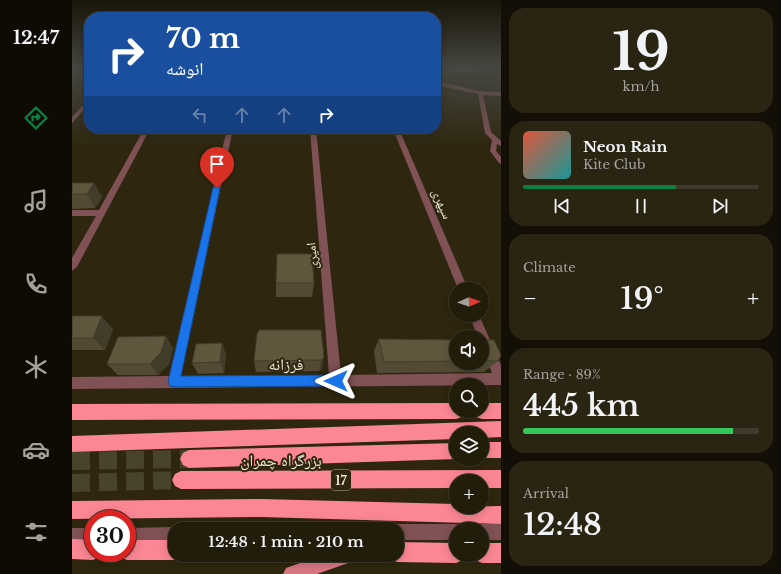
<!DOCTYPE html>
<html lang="en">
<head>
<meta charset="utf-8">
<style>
  body { margin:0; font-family:"Libre Baskerville","Noto Naskh Arabic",serif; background:#2a2513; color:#f1f3f6; height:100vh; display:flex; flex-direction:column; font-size:15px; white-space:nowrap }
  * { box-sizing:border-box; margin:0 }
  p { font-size:13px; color:#a2a19c }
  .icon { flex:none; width:22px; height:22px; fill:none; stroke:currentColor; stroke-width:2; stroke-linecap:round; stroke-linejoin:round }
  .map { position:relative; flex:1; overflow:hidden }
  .panel { display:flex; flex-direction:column; gap:8px; padding:8px; background:#130f06; width:280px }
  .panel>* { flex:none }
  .top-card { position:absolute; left:12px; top:12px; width:357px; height:122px; border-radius:16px; box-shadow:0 2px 10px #0003,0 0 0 1px #3f3a2b; background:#1a4fa0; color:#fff; overflow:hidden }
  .needle { width:26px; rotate:88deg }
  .controls { position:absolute; left:377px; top:282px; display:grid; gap:8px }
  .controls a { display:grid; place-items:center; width:40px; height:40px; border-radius:50%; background:#221c0a; box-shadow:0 2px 10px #0003,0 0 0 1px #3f3a2b; font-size:20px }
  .speed { position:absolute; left:12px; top:510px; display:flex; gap:8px; font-size:20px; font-weight:700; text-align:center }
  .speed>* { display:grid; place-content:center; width:52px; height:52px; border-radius:50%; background:#221c0a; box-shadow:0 2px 10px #0003,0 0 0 1px #3f3a2b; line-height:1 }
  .speed .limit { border:6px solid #d22; background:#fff; color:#111 }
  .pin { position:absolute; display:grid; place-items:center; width:34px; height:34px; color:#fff; margin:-41px -17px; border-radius:50% 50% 50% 0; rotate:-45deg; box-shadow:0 0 4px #0007 }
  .pin .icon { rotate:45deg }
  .me { position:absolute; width:44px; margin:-22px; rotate:270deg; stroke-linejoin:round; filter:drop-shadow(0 0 3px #0008) }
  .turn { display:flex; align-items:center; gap:14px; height:84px; padding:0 16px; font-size:18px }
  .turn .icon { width:52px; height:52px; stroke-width:2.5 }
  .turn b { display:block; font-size:28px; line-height:34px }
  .lanes { display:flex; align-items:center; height:38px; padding:0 16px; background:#0003; justify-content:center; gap:20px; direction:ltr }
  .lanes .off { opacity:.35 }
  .big { font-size:30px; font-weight:600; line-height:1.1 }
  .panel .tile { flex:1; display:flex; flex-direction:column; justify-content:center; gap:6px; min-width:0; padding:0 14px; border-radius:16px; background:#2a2513 }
  .panel .dial { align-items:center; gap:0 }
  .dial b { font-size:52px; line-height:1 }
  .song { display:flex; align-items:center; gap:12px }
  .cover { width:48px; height:48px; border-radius:6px; background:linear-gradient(135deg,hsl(10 70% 55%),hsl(180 70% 35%)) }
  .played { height:4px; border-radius:2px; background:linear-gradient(90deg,#0b8043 65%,#3f3a2b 65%) }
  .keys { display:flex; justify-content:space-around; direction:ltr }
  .heat { display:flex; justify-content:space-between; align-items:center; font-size:22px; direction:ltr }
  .charge { height:6px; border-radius:3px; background:linear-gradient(90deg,#34c759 89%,#3f3a2b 0) }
  .trip { position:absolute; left:96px; top:522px; width:236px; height:40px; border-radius:16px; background:#221c0a; box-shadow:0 2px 10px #0003,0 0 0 1px #3f3a2b; font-weight:600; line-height:40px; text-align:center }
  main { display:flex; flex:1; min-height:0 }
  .dock { display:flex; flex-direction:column; width:72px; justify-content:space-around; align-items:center; background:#0e0b04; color:#a2a19c }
  .dock .icon { width:28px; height:28px }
  .dock .current { color:#0b8043 }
  .dock b { font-size:18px; color:#f1f3f6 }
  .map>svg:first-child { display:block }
</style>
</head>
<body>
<main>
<nav class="dock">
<b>12:47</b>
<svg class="icon current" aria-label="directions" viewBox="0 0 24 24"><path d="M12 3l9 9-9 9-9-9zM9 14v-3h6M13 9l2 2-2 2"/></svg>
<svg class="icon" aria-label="music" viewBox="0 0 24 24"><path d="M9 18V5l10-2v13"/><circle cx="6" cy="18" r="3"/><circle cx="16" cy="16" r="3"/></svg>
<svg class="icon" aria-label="phone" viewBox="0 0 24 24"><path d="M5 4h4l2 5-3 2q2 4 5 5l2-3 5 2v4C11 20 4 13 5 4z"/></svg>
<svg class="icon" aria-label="climate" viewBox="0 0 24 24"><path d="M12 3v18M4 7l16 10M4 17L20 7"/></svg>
<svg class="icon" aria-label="car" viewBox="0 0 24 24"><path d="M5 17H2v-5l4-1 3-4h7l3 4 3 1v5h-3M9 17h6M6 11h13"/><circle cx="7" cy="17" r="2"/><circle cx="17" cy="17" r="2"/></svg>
<svg class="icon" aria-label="filters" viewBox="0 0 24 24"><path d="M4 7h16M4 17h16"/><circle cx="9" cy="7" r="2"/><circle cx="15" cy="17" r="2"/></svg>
</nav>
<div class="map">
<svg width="429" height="574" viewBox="0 0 429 574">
  <rect width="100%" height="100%" fill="#2e260e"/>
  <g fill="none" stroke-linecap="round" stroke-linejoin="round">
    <g stroke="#4a432c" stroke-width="18" stroke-dasharray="18 9" stroke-linecap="butt">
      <path d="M0,461L117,459"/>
      <path d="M0,483L109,480"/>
    </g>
    <g fill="#805155" fill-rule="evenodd">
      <path d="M406,69H428L364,74V72Z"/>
      <path d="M364,81L408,91L429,92V96L411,95L419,132L429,141V146L425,144L424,151L429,157V164L427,163L418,151L420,140L413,133L406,94L364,85Z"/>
      <path d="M17,99V104L0,123V117Z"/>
      <path d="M72,129H78L5,267L0,271V258L24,216H0V210H27Z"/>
      <path d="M155,129H161L109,376L257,375L238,129H244L269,375L420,373L410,348V337H406L397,315H407L429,365V385L0,389V377L97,376Z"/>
      <path d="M321,129H327L396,289H386Z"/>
      <path d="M325,524H384L390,526L391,529H384V540H325V529H318L319,526Z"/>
      <path d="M410,524H429V540H410V529H403L404,526Z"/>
      <path d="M103,527L108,529H103V543L55,544V528Z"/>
      <rect x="0" y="528" width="21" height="16"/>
    </g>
    <path fill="#d87783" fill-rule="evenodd" d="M251,555H284L282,561L245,574H211L214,568Z"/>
    <g fill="#fb8694" fill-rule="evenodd">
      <path d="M384,403V411H392L390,417L384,419L0,420V404Z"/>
      <path d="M410,403H429V419H410L404,417L402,411H410Z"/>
      <path d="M429,421V437L410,438V433H384V439L0,452V436Z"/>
      <rect x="410" y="442" width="19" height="16"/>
      <path d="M384,443V459L117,468L111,465L108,459L111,453L117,450Z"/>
      <path d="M429,470V488H410V481H384V488L109,489L103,486L100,480L103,474L109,471Z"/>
      <path d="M189,499L384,504V507L429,506V524L189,517L0,519V501Z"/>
      <path d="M0,539L21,540V553H30L28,557L21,560L0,559Z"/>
      <path d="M55,540H103V555H111L103,560H55L48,557L46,553H55Z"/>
      <path d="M325,542L384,543V555H393L391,560L384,563L325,562L318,559L316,555H325Z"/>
      <path d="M410,543H429V563H410L403,560L401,555H410Z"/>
    </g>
  </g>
  <g fill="#524a34">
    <path d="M0,183H22L30,197L23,208L0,209Z"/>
    <path d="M204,283H242L240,297H204Z"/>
    <path d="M0,316L41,329L33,350H0Z"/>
    <path d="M249,330L250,368L247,371L184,372L182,361Z"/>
    <path d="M307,339L384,340V363H410V340L426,361L412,372L305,373L302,351Z"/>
    <path d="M150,343L154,355L152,373L126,374L120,363Z"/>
    <path d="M101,348L97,364L86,375H46L35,364Z"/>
  </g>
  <g fill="#423c2b">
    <path d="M22,183L30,197L23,208L15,194Z"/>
    <path d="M30,316L41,329L33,350L21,338Z"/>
    <path d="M94,336L101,348L97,364L86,375L78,364Z"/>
    <path d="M150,343L154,355L152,373L148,362Z"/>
    <path d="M252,357L250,368L247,371L249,360Z"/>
  </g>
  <g fill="#5f563d" stroke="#423c2b">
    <path d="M0,183H22L15,194H0Z"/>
    <path d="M205,254H240L242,283H204Z"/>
    <path d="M0,316H30L21,338H0Z"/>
    <path d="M187,330H249L252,357L249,360L182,361L185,334Z"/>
    <path d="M94,336L89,352L78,364H35L46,337Z"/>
    <path d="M307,339L384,340V361L312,362Z"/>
    <path d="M410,340H422L429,355L426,361H410Z"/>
    <path d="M150,343L148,362L120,363L124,344Z"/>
  </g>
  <linearGradient id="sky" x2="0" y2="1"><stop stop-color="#191508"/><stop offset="0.46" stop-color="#464741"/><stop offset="1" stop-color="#464741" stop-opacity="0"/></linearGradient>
  <rect width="429" height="149" fill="url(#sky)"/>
  <path fill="#1a73e8" stroke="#114b97" d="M145,186L148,188L109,376L264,375L268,377L270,381L268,385L264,386L102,387L98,386L96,382L141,188Z"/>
  <g text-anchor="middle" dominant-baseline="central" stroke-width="4" stroke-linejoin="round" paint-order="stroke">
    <rect fill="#2e260e" stroke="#b2ac9b" stroke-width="1" x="259" y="470" width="20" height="20" rx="3"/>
    <g font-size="12" font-weight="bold" fill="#eae5d7">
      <text x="269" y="480">17</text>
    </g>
    <g font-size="13" fill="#eae5d7" stroke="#2e260e">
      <text transform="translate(370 204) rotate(67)">سپهری</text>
      <text transform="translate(240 256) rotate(-95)">امیری</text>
    </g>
    <g font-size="16" fill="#eae5d7" stroke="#2e260e">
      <text x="214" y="364">فرزانه</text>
      <text x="209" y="460">بزرگراه چمران</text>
    </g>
  </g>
</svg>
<div class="controls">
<a><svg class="needle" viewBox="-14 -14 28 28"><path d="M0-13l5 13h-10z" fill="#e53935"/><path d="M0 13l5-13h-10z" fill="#a2a19c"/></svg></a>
<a><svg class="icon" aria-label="sound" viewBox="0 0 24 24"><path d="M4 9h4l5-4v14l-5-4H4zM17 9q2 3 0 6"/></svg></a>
<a><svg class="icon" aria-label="search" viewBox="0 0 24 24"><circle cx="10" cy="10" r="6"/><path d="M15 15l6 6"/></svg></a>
<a><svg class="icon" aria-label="layers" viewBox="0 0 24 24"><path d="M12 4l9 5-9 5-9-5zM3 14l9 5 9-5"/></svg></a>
<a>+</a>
<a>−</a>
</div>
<div class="speed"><div class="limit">30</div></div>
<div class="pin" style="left:145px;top:188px;background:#d93025"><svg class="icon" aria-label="arrive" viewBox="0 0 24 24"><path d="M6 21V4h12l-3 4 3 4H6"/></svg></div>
<svg class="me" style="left:264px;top:381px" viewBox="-20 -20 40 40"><path d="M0-17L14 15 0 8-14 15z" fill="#1a73e8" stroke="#fff" stroke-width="4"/></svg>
<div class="trip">12:48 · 1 min · 210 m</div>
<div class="top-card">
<div class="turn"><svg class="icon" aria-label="right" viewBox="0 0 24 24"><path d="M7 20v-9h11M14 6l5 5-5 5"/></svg><div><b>70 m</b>انوشه</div></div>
<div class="lanes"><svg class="icon off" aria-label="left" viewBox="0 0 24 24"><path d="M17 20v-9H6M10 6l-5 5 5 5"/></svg><svg class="icon off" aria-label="ahead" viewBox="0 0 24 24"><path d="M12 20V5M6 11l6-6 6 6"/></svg><svg class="icon off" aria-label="ahead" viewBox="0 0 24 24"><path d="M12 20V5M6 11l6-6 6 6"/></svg><svg class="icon" aria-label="right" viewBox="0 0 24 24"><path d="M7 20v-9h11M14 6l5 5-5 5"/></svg></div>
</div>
</div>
<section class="panel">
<div class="tile dial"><b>19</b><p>km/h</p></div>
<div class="tile">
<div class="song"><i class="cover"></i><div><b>Neon Rain</b><p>Kite Club</p></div></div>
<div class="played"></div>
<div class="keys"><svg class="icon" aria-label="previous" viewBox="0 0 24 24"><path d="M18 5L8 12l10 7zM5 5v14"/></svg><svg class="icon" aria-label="pause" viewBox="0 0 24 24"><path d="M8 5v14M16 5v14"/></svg><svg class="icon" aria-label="next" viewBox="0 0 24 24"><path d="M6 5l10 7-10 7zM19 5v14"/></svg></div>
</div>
<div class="tile"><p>Climate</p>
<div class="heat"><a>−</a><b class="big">19°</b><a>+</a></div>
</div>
<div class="tile"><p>Range · 89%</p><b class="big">445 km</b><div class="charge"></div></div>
<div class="tile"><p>Arrival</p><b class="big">12:48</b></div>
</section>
</main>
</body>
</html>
